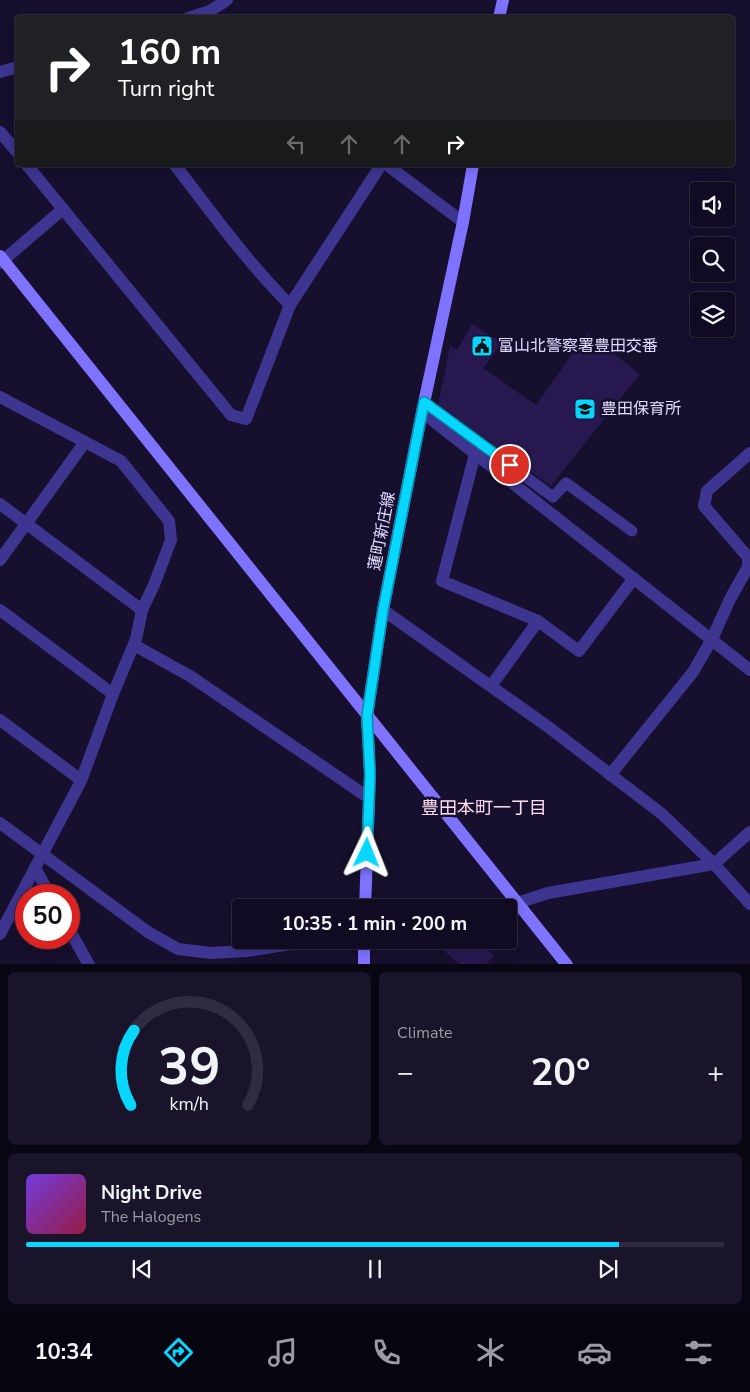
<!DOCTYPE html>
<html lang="en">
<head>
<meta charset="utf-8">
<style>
  body { margin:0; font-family:"Nunito Sans","Noto Sans JP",sans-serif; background:#19142a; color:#f1f3f6; height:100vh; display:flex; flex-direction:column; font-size:19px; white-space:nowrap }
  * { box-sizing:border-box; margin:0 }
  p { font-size:16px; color:#9c9ba5 }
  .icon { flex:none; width:28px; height:28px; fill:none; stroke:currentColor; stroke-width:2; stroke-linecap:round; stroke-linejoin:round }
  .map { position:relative; height:964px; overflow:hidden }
  .panel { display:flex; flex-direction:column; gap:8px; padding:8px; background:#090613; flex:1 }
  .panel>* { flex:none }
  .guide { position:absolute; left:15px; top:15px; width:720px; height:152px; border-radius:5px; box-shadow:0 2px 12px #0003,0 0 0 1px #302b40; background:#202124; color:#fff; overflow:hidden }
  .fabs { position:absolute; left:690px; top:182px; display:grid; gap:10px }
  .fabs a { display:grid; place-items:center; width:45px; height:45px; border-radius:5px; background:#100b22; box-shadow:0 2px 12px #0003,0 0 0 1px #302b40; font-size:25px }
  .speed { position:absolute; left:15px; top:884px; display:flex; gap:10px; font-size:25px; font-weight:700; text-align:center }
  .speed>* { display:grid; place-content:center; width:65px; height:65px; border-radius:50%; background:#100b22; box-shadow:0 2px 12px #0003,0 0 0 1px #302b40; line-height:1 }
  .speed .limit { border:8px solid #d22; background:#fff; color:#111 }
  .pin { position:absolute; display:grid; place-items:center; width:42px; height:42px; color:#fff; margin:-21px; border:2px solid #fff; border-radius:50%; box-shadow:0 1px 5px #0007 }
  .me { position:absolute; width:55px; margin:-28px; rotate:2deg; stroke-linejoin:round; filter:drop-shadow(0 0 4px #0008) }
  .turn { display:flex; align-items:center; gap:18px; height:105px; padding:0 20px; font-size:22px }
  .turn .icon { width:65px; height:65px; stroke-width:2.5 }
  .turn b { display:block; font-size:35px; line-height:42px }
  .lanes { display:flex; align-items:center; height:48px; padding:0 20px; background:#0003; justify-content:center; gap:25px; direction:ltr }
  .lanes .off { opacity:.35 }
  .big { font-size:38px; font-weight:700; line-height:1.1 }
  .panel .card { flex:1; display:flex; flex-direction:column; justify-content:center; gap:8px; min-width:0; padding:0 18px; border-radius:8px; background:#19142a }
  .panel .dial { align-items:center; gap:0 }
  .dial svg { height:130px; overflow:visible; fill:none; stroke:#302b40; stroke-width:7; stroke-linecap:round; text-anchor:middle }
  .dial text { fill:#f1f3f6; stroke:none }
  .song { display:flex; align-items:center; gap:15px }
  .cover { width:60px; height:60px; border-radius:8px; background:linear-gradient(135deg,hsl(260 70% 55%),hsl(340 70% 35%)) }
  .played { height:5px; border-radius:2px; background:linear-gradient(90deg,#07d7ff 85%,#302b40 85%) }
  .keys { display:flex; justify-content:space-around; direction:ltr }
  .heat { display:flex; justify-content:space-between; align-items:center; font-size:28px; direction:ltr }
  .panel .tiles { flex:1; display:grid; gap:8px; grid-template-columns:1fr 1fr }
  .card:last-child { grid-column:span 2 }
  .trip { position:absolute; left:232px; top:899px; width:285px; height:50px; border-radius:5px; background:#100b22; box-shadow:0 2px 12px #0003,0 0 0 1px #302b40; font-weight:700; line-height:50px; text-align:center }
  .dock { display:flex; height:80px; justify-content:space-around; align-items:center; background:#06040e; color:#9c9ba5 }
  .dock .icon { width:35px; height:35px }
  .dock .active { color:#07d7ff }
  .dock b { font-size:22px; color:#f1f3f6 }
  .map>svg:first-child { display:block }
</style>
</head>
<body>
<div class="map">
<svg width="750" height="965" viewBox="0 0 750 965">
  <rect width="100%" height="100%" fill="#160f2d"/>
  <g fill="#271950">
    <path d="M472,324L502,343L483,368L536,405L587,333L640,374L551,486L438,405L450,346L457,350Z"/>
    <path d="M453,940H475L494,955L486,965H461L444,951Z"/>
  </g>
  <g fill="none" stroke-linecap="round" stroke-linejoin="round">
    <path stroke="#3e3591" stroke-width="11" d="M424,402L553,497L566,483L632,531"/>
    <g stroke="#3e3591" stroke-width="12">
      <path d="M188,18L210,11L227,0"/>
      <path d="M0,72L18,67"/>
      <path d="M0,132L18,153"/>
      <path d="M27,165L231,415L246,419L290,305C247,262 212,213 175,165"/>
      <path d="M387,165L463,222"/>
      <path d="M0,263L63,209"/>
      <path d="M290,305L381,165"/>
      <path d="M0,397L121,461L169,521L171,540L154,585L142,610L136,639L113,694L81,781L0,934"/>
      <path d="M422,412L750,670"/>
      <path d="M475,454L442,581L538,621L579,651L634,578"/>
      <path d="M0,504L142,610"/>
      <path d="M0,560L85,442"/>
      <path d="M0,610L113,694"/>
      <path d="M383,610L547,726L662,814L714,864L750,904"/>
      <path d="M134,645L190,676L369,798"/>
      <path d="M491,686L538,621"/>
      <path d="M0,720L81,780"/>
      <path d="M610,775L693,672L712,639L730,599L748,567V557L704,506L707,491L750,453"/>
      <path d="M0,823L148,932L178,949L211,953L247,951L316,940"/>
      <path d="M35,868L50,895"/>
      <path d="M495,908L517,903L548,893L714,864L750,832"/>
      <path d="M69,929L89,965"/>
    </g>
    <g stroke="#7e72ff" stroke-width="12">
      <path d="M499,18L503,0"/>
      <path d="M0,256L567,965"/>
      <path d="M365,908L370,774L367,716L383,610L422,412L463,222L473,165"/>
      <path d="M364,940V965"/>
    </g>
  </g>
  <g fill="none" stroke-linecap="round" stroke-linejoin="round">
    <g stroke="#058ca6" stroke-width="12">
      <path id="route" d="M367,853L370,774L367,716L383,610L424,402L510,465"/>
    </g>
    <use href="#route" stroke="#07d7ff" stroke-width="9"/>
  </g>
  <defs>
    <g id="civic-square" transform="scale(1.125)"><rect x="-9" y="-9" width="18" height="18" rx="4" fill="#07d7ff" stroke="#160f2d"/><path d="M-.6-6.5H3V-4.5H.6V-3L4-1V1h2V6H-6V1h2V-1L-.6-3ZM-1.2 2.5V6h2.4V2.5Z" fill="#111"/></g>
    <g id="school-square" transform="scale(1.125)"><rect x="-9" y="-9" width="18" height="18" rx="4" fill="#07d7ff" stroke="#160f2d"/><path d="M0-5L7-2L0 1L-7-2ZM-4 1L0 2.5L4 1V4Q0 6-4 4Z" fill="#111"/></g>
  </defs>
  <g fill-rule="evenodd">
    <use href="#civic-square" x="482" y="346"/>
    <use href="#school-square" x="585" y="409"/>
  </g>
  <g text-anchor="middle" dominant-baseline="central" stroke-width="5" stroke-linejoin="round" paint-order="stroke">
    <g font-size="16" fill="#e1dbff" stroke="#160f2d" text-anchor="start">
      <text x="498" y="346">富山北警察署豊田交番</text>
      <text x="601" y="409">豊田保育所</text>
    </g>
    <g font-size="16" fill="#e1dbff" stroke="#160f2d">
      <text transform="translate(382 531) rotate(-79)">蓮町新庄線</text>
    </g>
    <g font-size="18" fill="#ffddf0" stroke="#160f2d">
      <text x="484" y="808">豊田本町一丁目</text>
    </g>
  </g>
</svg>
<div class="fabs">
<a><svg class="icon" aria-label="sound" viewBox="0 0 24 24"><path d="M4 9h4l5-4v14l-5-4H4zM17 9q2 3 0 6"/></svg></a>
<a><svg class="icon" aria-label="search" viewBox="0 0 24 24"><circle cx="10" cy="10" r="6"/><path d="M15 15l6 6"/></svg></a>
<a><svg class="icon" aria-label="layers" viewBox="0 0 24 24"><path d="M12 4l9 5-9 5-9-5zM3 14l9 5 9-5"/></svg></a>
</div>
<div class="speed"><div class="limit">50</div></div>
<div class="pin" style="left:510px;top:465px;background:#d93025"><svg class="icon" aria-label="arrive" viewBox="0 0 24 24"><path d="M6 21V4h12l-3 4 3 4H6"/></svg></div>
<svg class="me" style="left:367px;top:853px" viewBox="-20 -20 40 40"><path d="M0-17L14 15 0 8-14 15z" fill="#07d7ff" stroke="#fff" stroke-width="4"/></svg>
<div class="trip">10:35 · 1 min · 200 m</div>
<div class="guide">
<div class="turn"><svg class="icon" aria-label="right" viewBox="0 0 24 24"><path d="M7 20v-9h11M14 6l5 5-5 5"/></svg><div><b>160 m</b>Turn right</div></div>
<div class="lanes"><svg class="icon off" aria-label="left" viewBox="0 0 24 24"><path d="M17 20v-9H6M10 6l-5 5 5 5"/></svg><svg class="icon off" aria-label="ahead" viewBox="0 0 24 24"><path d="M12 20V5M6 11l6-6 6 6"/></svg><svg class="icon off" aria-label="ahead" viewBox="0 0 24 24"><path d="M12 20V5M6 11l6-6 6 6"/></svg><svg class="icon" aria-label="right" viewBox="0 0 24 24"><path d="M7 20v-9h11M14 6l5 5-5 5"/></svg></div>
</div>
</div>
<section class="panel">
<div class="tiles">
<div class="card dial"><svg viewBox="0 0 100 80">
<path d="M14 69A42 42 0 1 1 86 69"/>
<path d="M14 69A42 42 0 0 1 16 23" stroke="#07d7ff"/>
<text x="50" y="56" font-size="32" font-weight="700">39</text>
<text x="50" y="72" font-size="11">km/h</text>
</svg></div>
<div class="card"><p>Climate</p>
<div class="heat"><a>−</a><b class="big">20°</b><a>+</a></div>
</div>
<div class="card">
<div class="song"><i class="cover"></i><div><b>Night Drive</b><p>The Halogens</p></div></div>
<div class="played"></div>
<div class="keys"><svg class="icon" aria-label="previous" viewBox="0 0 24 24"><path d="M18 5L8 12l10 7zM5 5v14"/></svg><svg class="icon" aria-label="pause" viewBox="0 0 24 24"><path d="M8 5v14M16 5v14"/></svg><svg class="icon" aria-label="next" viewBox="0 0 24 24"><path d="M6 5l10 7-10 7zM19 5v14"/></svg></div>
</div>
</div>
</section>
<nav class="dock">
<b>10:34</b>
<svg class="icon active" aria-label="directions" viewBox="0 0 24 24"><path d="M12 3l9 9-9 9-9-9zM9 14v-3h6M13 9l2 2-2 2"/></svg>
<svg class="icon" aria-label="music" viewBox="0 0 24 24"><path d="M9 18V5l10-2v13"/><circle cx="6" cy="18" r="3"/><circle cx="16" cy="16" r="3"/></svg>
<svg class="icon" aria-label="phone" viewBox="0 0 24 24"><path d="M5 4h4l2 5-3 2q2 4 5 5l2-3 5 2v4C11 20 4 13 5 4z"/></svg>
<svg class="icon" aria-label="climate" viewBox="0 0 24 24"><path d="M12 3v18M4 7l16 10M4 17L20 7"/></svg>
<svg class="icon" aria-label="car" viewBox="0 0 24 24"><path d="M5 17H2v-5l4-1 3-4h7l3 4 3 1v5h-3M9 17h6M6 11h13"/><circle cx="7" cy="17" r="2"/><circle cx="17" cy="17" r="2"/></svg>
<svg class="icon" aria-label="filters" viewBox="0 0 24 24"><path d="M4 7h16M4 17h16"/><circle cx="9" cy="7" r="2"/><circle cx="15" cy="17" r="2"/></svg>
</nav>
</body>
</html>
